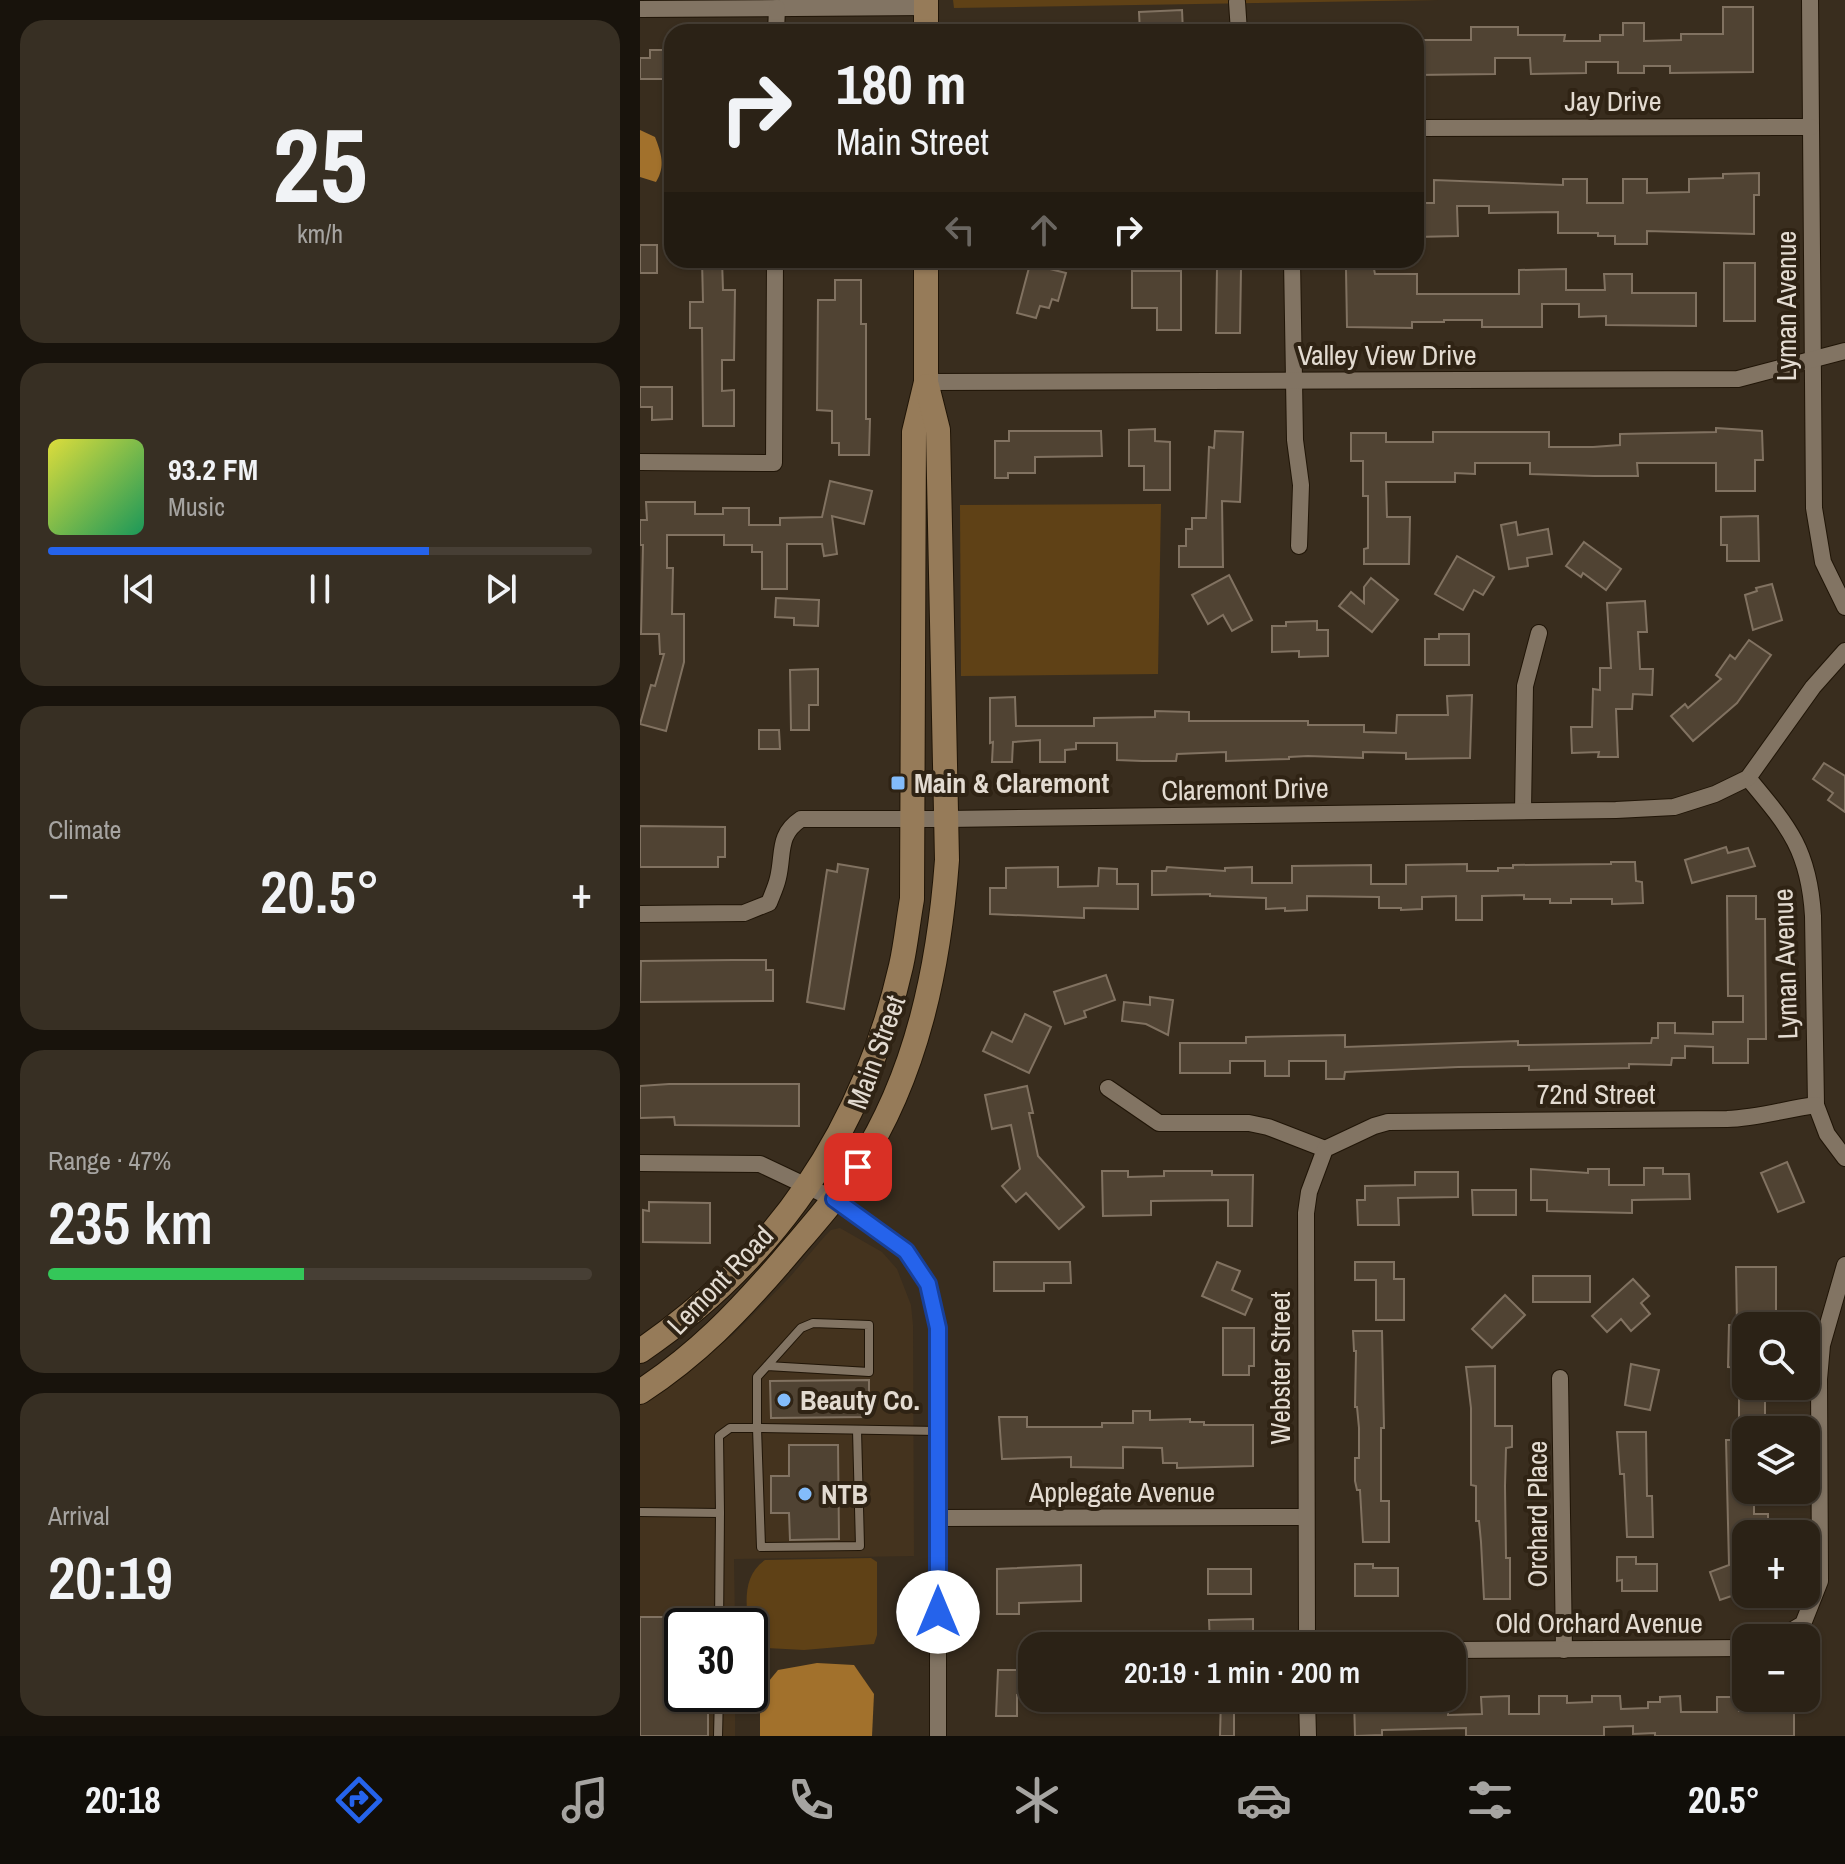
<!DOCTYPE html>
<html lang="en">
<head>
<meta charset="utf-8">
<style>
  body { margin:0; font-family:"Archivo Narrow",sans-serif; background:#372f23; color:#f1f3f6; height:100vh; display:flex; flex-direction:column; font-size:30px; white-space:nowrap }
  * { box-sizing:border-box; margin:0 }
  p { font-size:26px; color:#a6a4a1 }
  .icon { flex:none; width:44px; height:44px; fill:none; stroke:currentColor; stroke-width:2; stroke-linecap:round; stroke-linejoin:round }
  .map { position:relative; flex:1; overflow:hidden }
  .panel { display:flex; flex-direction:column; gap:20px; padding:20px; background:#18130c; width:640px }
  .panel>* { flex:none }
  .top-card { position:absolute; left:24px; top:24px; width:760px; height:244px; border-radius:24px; box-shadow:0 2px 6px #0004,0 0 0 2px #473f35; background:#2b2216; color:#f1f3f6; overflow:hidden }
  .fabs { position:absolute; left:1092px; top:1312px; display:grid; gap:16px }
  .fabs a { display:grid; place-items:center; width:88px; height:88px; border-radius:16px; background:#2b2216; box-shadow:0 2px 6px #0004,0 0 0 2px #473f35; font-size:40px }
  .speed { position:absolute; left:24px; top:1608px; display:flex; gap:16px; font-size:40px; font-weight:700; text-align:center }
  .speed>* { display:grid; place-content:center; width:104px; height:104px; border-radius:50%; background:#2b2216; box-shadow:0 2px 6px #0004,0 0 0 2px #473f35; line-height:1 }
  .speed .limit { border:4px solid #111; border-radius:12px; background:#fff; color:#111 }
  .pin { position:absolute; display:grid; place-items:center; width:68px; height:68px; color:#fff; margin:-34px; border-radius:16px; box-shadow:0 4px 12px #0006 }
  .me { position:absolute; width:88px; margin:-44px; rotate:0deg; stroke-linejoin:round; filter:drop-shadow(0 0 6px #0008) }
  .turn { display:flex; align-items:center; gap:28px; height:168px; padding:0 40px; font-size:36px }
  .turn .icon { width:104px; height:104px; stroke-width:2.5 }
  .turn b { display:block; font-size:56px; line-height:68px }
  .lanes { display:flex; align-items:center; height:76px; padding:0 40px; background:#0003; justify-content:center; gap:40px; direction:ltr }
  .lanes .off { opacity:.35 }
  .big { font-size:60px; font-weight:600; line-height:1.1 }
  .panel .tile { flex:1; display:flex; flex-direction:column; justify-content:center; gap:12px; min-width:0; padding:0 28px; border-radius:24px; background:#372f23 }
  .panel .dial { align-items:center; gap:0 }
  .dial b { font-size:104px; line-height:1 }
  .song { display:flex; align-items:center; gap:24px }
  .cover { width:96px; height:96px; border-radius:12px; background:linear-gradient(135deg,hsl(60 70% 55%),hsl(150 70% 35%)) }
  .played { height:8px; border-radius:4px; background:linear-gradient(90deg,#2563eb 70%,#473f35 70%) }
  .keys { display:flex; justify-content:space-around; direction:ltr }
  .heat { display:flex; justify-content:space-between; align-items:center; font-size:44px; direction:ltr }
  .charge { height:12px; border-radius:6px; background:linear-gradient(90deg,#34c759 47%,#473f35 0) }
  .trip { position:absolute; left:378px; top:1632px; width:448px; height:80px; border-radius:24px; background:#2b2216; box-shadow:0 2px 6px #0004,0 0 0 2px #473f35; font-weight:600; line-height:80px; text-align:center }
  .dock { display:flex; height:128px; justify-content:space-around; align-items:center; background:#110e09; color:#a6a4a1 }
  .dock .icon { width:56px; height:56px }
  .dock .current { color:#2563eb }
  .dock b { font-size:36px; color:#f1f3f6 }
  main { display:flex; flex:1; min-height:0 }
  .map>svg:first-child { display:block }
</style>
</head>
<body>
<main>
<section class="panel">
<div class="tile dial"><b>25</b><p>km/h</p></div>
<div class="tile">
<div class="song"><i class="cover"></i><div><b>93.2 FM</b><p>Music</p></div></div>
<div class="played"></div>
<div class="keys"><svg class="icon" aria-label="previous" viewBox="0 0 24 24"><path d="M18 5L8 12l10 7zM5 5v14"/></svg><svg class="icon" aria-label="pause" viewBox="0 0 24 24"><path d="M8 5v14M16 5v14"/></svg><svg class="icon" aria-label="next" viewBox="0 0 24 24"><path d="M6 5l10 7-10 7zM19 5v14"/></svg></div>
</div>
<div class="tile"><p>Climate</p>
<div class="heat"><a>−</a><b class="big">20.5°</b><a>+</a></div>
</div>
<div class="tile"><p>Range · 47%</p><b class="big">235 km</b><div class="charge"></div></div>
<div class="tile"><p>Arrival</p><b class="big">20:19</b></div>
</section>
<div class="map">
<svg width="1205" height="1736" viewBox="0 0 1205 1736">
  <rect width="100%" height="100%" fill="#392d1e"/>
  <path fill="#44331e" d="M200,1228L242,1252L257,1269L271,1305L273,1325L274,1556L94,1559L95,1626H42V1694H95V1736H0V1401L19,1390L93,1335L149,1278L185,1236L191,1230Z"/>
  <g fill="#5f4116">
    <path d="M313,0H799L314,8Z"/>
    <path d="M521,504L518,674L321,676L320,505Z"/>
    <path d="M231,1558L237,1562V1635L234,1644L164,1650L110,1647C110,1619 96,1580 125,1560Z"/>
  </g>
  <g fill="#a2712c">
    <path d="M0,130L15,137C21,153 26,166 16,182L0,177Z"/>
    <path d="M177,1663L214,1665L234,1694L232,1736H120V1692L138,1670Z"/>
  </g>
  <g fill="#504333" stroke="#817261" stroke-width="2">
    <path d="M1083,7H1113V72L1030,73V66H1004V73H978V62H946V73L891,74L890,58H855V74L776,75V40H831V27H878V35H925L924,41H960V35H983V23H1004V41L1041,40V34H1083Z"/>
    <path d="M542,10L543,32H500L499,12Z"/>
    <path d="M10,50H32V79H0V58H10Z"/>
    <path d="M1119,173V195H1114V234L1007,231V244H975V236H958V233H918V212L849,213V206H817L818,236L776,237V203H794V180L923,185V179H947V203H983V179H1007V193L1049,192V179L1083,178V174Z"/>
    <rect x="0" y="245" width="17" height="28"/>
    <path d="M62,260H82L83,290H95L94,360H82V391L94,390V426H63L62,328H50V302H63Z"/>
    <rect x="1084" y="263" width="31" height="58"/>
    <path d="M390,264L426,273L418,301L412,299L409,308L400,306L396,318L377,313Z"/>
    <path d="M577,268H601L600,333H576Z"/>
    <path d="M706,269H734L735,274H777V294H879V270L926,269V290H965L964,274H992V293H1056V326L966,325V316L939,317V304H902V327H842V320H804V322H772V328L707,327Z"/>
    <path d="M492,271H541V330H517V308H492Z"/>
    <path d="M195,280H221V324H226V419H230L229,455H199V443H192V411L177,410L178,300H195Z"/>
    <path d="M0,387H32V419L12,420V407H0Z"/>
    <path d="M1076,428L1122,431L1123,460H1115V491H1076V463H997L998,476H954L890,474V463H835V474L815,473V482H746L747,517H770L769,564H724V549L728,548V496H723V461H711V433H746V442H793V432H909V447H953L980,445V434L1076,432Z"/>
    <path d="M515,429V441L530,442V490H504V466H489V430Z"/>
    <path d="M369,431H461L462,456L395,457V473H368V478H355V441H369Z"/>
    <path d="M575,431L603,432L600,502L582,501L583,567H539V546H546V529H552V518H566L569,447L574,448Z"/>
    <path d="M190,481L232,491L224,524L192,516L197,554L184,556L182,544H147V589H122V552H112V545H84V535H27V568H33L32,614H44V662L26,731L0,724L11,685L15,686L24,654H20L19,634H1L3,545H0V520H7L6,502H55V514H83V508H109V525H140V518L182,517Z"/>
    <path d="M1118,516L1119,561H1087V545H1081V517Z"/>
    <path d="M876,522L878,535L908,529L912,554L887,558L888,566L869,569L861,525Z"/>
    <path d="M944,542L981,569L966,590L943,573L941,577L926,566Z"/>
    <path d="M817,556L854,577L843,595L834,590L823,610L795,594Z"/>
    <path d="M589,575L612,620L592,631L583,615L568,624L552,595Z"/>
    <path d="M731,578L758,600L732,632L699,606L711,592L724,603V587Z"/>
    <path d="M1132,584L1142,620L1113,630L1105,595L1117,591L1116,588Z"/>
    <path d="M136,598L179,600L178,626L154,625V618L135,617Z"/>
    <path d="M1005,601L1007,632H998L1000,669H1013L1012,695L993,694L992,709H976L978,757H958L959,752L932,753L931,727H952L953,689L960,690V668H971L967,603Z"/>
    <path d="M677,621V630H688V656L659,657V651L632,652V626H646V622Z"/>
    <path d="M799,634H829V665H785V639H799Z"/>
    <path d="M1109,640L1131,655L1097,703L1053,741L1031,716L1045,704L1048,708L1081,679L1076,675L1090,655L1095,659Z"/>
    <path d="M178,669V705H169V730H151L150,670Z"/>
    <path d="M832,695L830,758L766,759V753L723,752V758L668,756L649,757V759L586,761V752L537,754L536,761H502L477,760V743H436V749L425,750V762H400V740L373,742L372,762H352L353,742L350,743V698L375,697L376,726H454V718L515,717V711L549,712V721H668V725H724V732L756,733L757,715H808L807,696Z"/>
    <path d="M119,730H139L140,749H119Z"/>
    <path d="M1184,763L1205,776V812L1188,800L1193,793L1173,779Z"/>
    <path d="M0,826L85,827V857H78V867H0Z"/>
    <path d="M1086,847L1088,853L1108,848L1115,866L1052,883L1045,860Z"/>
    <path d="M971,862H995L996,881L1002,882L1003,903L972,904V899H931V903H910V899H884V895L842,896V920H816V896L782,897V909L761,910V908H739V897L667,896V910L645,911V908L626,909V898L570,896V894L512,895V871H526L527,867L585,871V868L612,867V883H652V866L731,865V884H766V865L827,864V871H858V868H873V865L971,864Z"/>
    <path d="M198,864L228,869L204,1009L167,1002L187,870L197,872Z"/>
    <path d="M418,867V887L458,886L459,868L477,869V884H498V909L444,908V918L350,914V888H366V868Z"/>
    <path d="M1087,896H1116V919H1125L1126,1039H1108V1063H1073V1047L1045,1046V1058H1032L1031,1065L989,1064V1068L889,1070V1066L818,1067L705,1072L704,1079H686V1061H649V1076H625V1061H590V1073H540V1043H606V1037L705,1035V1047L878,1041V1045L1011,1043L1012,1038H1018V1023H1035V1033L1073,1034V1022H1103V996H1088Z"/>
    <path d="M93,960H126V970H133V1001L0,1002L1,961Z"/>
    <path d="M466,975L475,1000L444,1011L446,1017L425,1024L414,992Z"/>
    <path d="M510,997L533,1000L528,1035L506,1024L482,1021L484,1002L510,1005Z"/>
    <path d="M385,1014L411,1027L389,1073L343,1051L352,1032L372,1042Z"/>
    <path d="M29,1084H159V1126L35,1125L34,1117L0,1118V1086Z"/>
    <path d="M387,1086L393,1113H389L398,1156L444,1207L419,1229L386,1193L376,1202L362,1186L380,1169L371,1125L352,1129L345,1095Z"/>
    <path d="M1147,1162L1164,1202L1138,1212L1121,1173Z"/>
    <path d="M1004,1168H1023V1174H1049L1050,1199L992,1200V1213L907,1211V1200H891V1169L948,1173V1169H969V1185H1004Z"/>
    <path d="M462,1171H488V1177L524,1176V1171H572V1175H613L612,1226H588V1200L511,1201V1215L463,1216Z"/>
    <path d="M775,1172H818V1197L758,1198L759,1225H718L717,1200H725V1186L775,1185Z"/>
    <path d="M832,1190H876V1215H833Z"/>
    <path d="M9,1202L70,1203V1243L3,1242V1210L9,1211Z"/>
    <path d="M354,1262H430L431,1283H404V1291H354Z"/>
    <path d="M577,1262L600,1271L592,1290L612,1299L605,1315L562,1296Z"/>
    <path d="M715,1262H754V1279H764V1320H736V1280H715Z"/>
    <path d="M1096,1267H1136V1326H1106V1368L1088,1367L1089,1325H1097Z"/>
    <rect x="893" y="1276" width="57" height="26"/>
    <path d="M993,1279L1009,1296L1001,1303L1010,1314L991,1331L981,1319L967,1332L952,1316Z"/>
    <path d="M865,1295L885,1315L852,1348L832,1329Z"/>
    <path d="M583,1328H614V1366H609V1375H583Z"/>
    <path d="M713,1331H742L744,1428H741V1501H749V1542H723L720,1490H717L715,1481V1458H719V1428L717,1407H715L716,1351H714Z"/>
    <path d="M991,1364L1019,1370L1010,1410L985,1405Z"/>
    <path d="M855,1366V1426H872V1447L866,1448L865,1486L866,1558H870V1599H844L841,1542L839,1521H836V1486L831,1485V1408L826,1367Z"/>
    <path d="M229,1380V1417L131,1418L130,1381Z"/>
    <path d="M1099,1386H1125V1427L1099,1426Z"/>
    <path d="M493,1411H510V1420L550,1419V1422H564V1425H613V1466L537,1468V1463H523L522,1448L483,1447V1468L431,1467V1457L362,1459L359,1417H387V1427H462V1423H493Z"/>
    <path d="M977,1432H1006L1007,1496H1012L1013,1537H987L984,1474H980Z"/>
    <path d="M1086,1440H1106V1500H1114V1514H1128V1534H1106V1591L1080,1600L1070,1572L1089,1565Z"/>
    <path d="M149,1445H198L199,1539L150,1540L149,1513H131V1476H149Z"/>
    <path d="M977,1557H996V1564H1017V1591H982V1580L977,1581Z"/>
    <path d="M715,1564H733V1568H758V1596H715Z"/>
    <path d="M441,1565V1601L379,1603V1614H357V1569Z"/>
    <rect x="568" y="1569" width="43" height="25"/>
    <path d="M0,1617H42V1694H68V1736H0Z"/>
    <path d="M613,1619V1644L570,1645L569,1620Z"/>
    <path d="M358,1670H388V1695H377V1716H356Z"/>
    <path d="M869,1696V1714H899V1696H927V1703L952,1702V1696H980L981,1709L1008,1708V1702H1020V1697L1040,1696L1041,1712H1077V1697H1099V1711L1154,1710V1736H1015V1733L993,1734V1726L964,1727V1736H826V1728L742,1730V1735L715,1736L714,1698H748V1704H808V1715L842,1714L841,1697Z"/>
    <path d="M581,1698H608L607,1713L594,1712V1736H580Z"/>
  </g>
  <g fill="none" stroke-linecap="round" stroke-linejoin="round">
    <g stroke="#201507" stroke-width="10">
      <g id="lane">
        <path d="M127,1366L229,1372V1325L173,1323L161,1328L117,1377V1428L298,1431"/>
        <path d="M0,1512L80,1513L79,1626"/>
        <path d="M80,1513L79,1436L90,1428H117L121,1547L220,1546L217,1430"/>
        <path d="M78,1736L79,1694"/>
      </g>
    </g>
    <g stroke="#201507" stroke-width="18">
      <g id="street">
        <path d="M1170,0L1174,508L1183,562L1205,607"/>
        <path d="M597,2L599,32"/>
        <path d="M0,9L287,7"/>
        <path d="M136,32L137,8"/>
        <path d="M776,128L1171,127"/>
        <path d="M652,260L655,440L661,485L659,546"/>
        <path d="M286,382L1098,379L1205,351"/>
        <path d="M0,462L134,463L135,260"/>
        <path d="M1108,778C1149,827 1169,850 1173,916L1176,1105L1187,1134L1205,1158"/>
        <path d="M883,811L885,686L899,633"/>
        <path d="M0,914L104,913L129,903C132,895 136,887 138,878C144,853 137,835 161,819H307L976,810L1034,807L1075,794L1108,778L1173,687L1205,651"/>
        <path d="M468,1088L519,1123H609L628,1127L685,1149"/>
        <path d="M0,1163L120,1164L194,1199L266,1251L288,1284L298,1328V1736"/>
        <path d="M920,1378L924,1650"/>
        <path d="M298,1518L666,1517"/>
        <path d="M1139,1638L1163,1624L1180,1581L1179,1379L1182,1345L1205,1265"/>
        <path d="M667,1646L666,1213L669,1192L685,1149L734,1126L748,1122L1087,1119C1118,1118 1146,1109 1176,1105"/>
        <path d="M812,1650L1106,1648"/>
        <path d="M667,1698L668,1736"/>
      </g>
    </g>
    <g stroke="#201507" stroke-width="26">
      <g id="secondary">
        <path d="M286,0V32"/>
        <path d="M0,1351C138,1257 224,1128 261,966C266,944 268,921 272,899L274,432L286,382V260"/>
        <path d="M0,1392C58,1354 97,1313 142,1261C168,1230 196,1200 218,1166C277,1075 299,967 307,860L298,430L287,386"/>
      </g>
    </g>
    <use href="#lane" stroke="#827463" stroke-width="8"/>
    <use href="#street" stroke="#827463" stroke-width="16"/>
    <use href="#secondary" stroke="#967b59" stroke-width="24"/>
  </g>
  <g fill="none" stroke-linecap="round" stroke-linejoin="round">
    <g stroke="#184099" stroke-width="20">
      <path id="route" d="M218,1167L194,1199L266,1251L288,1284L298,1328V1612"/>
    </g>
    <use href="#route" stroke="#2563eb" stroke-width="14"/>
  </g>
  <g fill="#83bcfb" stroke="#2f2314" stroke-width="3">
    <rect x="250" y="775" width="16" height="16" rx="4"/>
    <circle cx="144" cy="1400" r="8"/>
    <circle cx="165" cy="1494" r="8"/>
  </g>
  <g text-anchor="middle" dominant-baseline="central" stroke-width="8" stroke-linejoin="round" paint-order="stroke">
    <g font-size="28" fill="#e3dbd1" stroke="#2f2314">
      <text x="973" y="101">Jay Drive</text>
      <text transform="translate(1146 306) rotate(-90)">Lyman Avenue</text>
      <text x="747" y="355">Valley View Drive</text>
      <text transform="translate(605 789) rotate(-1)">Claremont Drive</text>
      <text transform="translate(1145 964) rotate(-92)">Lyman Avenue</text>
      <text transform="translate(236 1052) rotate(-70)">Main Street</text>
      <text x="956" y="1094">72nd Street</text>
      <text transform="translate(80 1280) rotate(-46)">Lemont Road</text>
      <text transform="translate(640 1368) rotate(-90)">Webster Street</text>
      <text x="482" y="1492">Applegate Avenue</text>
      <text transform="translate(897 1514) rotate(-90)">Orchard Place</text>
      <text x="959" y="1623">Old Orchard Avenue</text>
    </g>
    <g font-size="28" font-weight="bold" fill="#e3dbd1" stroke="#2f2314" text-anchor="start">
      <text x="274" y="783">Main &amp; Claremont</text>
      <text x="160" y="1400">Beauty Co.</text>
      <text x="181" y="1494">NTB</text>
    </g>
  </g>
</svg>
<div class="fabs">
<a><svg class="icon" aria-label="search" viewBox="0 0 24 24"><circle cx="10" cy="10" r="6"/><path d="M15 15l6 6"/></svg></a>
<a><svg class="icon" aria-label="layers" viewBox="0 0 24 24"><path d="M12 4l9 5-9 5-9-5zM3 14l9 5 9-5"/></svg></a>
<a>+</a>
<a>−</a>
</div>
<div class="speed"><div class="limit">30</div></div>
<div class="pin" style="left:218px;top:1167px;background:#d93025"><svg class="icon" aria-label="arrive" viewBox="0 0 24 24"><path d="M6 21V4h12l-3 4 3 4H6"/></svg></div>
<svg class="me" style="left:298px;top:1612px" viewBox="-20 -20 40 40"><circle r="19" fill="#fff"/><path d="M0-13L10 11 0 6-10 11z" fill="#2563eb"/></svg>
<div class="trip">20:19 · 1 min · 200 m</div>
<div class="top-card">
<div class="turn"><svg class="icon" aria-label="right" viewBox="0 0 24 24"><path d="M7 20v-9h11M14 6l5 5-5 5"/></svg><div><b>180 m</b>Main Street</div></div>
<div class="lanes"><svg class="icon off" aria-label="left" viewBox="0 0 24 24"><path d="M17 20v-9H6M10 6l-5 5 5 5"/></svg><svg class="icon off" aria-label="ahead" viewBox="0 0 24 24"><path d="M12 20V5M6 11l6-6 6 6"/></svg><svg class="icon" aria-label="right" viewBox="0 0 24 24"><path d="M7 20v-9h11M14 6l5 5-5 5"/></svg></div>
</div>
</div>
</main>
<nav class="dock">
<b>20:18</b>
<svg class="icon current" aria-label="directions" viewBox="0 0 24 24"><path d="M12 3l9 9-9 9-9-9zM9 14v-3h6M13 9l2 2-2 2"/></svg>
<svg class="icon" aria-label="music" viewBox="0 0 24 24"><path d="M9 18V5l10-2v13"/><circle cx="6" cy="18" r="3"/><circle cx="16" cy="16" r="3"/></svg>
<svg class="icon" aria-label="phone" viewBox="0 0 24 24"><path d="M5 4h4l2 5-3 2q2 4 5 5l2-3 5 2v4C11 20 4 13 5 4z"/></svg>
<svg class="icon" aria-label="climate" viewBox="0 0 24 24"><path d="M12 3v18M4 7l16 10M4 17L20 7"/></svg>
<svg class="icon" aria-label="car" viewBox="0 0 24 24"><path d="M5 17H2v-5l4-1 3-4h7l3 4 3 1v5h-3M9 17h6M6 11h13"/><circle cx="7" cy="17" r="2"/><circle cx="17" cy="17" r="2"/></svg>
<svg class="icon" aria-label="filters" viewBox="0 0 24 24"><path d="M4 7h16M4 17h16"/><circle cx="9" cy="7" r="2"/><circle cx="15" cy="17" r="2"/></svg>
<b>20.5°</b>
</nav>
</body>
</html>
